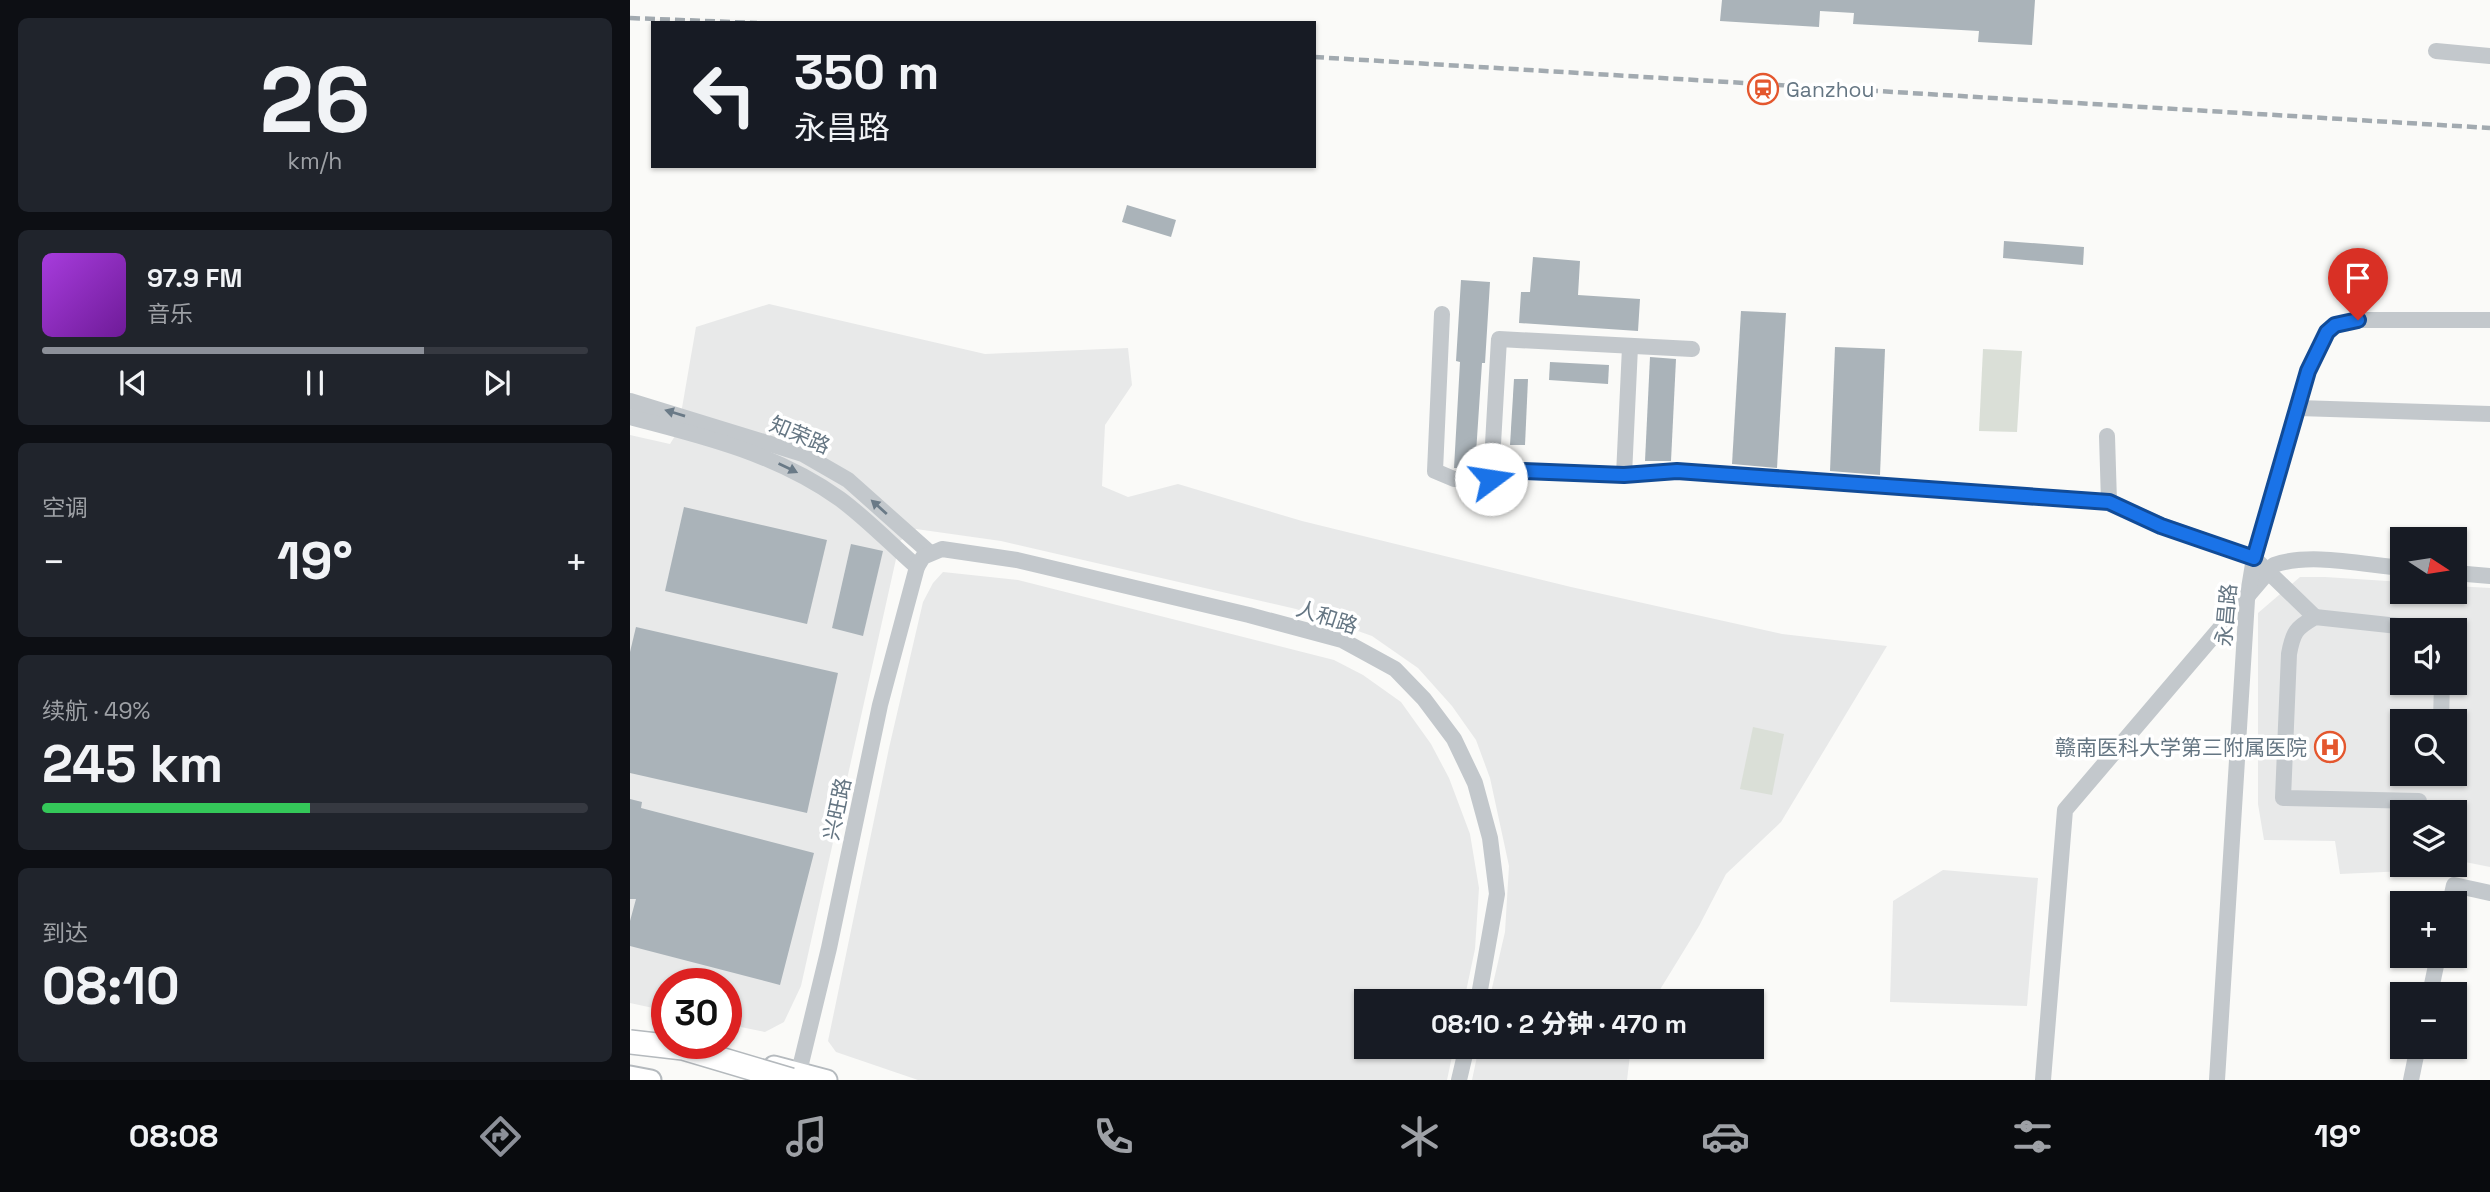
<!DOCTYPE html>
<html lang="zh">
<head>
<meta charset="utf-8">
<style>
  body { margin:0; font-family:"Space Grotesk","Noto Sans SC",sans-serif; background:#20242c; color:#f1f3f6; height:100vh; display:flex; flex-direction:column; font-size:26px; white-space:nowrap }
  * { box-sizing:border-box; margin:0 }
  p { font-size:23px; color:#9ea1a6 }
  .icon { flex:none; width:38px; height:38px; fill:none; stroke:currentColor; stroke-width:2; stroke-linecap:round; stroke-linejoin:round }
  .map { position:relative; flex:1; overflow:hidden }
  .sheet { display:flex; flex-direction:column; gap:18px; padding:18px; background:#0d0f14; width:630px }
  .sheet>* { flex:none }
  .hud { position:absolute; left:21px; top:21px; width:665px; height:147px; border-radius:0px; box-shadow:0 2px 5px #0004; background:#171b24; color:#f1f3f6; overflow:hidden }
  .needle { width:46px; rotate:102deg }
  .controls { position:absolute; left:1760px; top:527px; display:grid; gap:14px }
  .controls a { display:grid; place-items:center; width:77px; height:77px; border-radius:0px; background:#171b24; box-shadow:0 2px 5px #0004; font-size:35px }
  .speed { position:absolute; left:21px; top:968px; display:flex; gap:14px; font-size:35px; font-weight:700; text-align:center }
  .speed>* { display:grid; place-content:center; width:91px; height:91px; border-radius:50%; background:#171b24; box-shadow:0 2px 5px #0004; line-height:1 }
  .speed .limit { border:10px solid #d22; background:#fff; color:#111 }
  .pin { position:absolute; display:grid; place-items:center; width:60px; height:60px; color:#fff; margin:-72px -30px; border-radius:50% 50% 50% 0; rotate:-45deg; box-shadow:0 0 7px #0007 }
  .pin .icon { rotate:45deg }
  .me { position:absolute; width:77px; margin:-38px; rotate:76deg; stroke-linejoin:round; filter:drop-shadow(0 0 5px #0008) }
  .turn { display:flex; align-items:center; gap:24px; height:147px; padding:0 28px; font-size:32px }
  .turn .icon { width:91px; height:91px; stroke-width:2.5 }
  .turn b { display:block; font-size:49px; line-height:60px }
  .big { font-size:52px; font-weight:800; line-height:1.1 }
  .sheet .card { flex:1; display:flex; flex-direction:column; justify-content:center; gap:10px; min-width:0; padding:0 24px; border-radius:10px; background:#20242c }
  .sheet .dial { align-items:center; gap:0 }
  .dial b { font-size:91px; line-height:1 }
  .song { display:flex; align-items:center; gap:21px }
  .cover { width:84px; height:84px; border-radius:10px; background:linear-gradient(135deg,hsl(280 70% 55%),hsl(280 70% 35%)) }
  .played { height:7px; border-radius:4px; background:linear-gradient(90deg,#8c9099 70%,#363941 70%) }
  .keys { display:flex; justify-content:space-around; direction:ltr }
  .heat { display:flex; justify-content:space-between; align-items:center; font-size:38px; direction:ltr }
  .charge { height:10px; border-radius:5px; background:linear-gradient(90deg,#34c759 49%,#363941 0) }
  .trip { position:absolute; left:724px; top:989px; width:410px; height:70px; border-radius:0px; background:#171b24; box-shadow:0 2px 5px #0004; font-weight:800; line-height:70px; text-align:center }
  .tabs { display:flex; height:112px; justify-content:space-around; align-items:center; background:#090b0e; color:#9ea1a6 }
  .tabs .icon { width:49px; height:49px }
  .tabs .selected { color:#8c9099 }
  .tabs b { font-size:32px; color:#f1f3f6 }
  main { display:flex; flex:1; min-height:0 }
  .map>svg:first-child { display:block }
</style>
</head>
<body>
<main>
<section class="sheet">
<div class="card dial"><b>26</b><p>km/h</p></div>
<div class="card">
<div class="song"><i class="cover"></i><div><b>97.9 FM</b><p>音乐</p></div></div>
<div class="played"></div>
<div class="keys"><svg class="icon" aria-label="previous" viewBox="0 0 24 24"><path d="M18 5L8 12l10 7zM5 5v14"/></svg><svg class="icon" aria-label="pause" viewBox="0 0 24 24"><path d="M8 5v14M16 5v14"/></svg><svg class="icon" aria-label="next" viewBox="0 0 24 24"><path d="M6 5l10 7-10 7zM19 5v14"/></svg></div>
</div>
<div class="card"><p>空调</p>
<div class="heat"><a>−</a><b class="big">19°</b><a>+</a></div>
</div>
<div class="card"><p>续航 · 49%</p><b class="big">245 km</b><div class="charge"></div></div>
<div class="card"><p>到达</p><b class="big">08:10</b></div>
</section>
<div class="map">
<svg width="1860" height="1080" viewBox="0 0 1860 1080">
  <rect width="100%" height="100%" fill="#fafaf8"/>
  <g fill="#e8e9e9" fill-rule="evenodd">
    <path d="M139,304L355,354L498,348L502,385L475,425L472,486L498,497L548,484L672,521L941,587L1152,634L1257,646L1151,822L1096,874L1069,926L1023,1001H859L875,932L879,866L860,778L846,740L822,706L788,668L742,636L666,609L371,541L286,529L270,541L171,986L154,1022L135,1032L96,1024V984H37V1011L0,1003V435L40,444L48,431L66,327Z"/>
    <path d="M313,572L388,580L704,660L733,675L771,702L801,744L819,778L840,834L849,888L845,949L834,1001H737V1046L824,1047L817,1080H288L206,1052L198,1041L259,748L293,602L303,583Z"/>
    <path d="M1670,577H1695L1773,582V592H1825V586L1860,588V867L1835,862L1825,864V812H1773V864L1821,865L1776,871L1710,874L1705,841L1634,840L1628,804V613ZM1773,630H1825V682H1773ZM1773,721H1825V774H1773Z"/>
    <path d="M1313,870L1408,878L1397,1006L1260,1002L1263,901Z"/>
    <path d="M849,1047V1046L1001,1047L997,1080H842Z"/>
  </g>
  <g fill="#dadfd7">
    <path d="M1353,349L1392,351L1387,432L1349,431Z"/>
    <path d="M1123,727L1154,734L1142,795L1110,789Z"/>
  </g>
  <g fill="#aab3b9">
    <path d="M1092,0H1405L1402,45L1348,42L1349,31L1223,24L1224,13L1190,11L1189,27L1090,21Z"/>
    <path d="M497,205L546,220L541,237L492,222Z"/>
    <path d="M1374,241L1454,247L1453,265L1373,258Z"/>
    <path d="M903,257L950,261L948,295L1010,299L1008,331L889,323L891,292H900Z"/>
    <path d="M831,280L860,282L855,363H852L845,468H824L830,362L826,361Z"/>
    <path d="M1111,311L1156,313L1147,468L1102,464Z"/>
    <path d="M1205,347L1255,349L1250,475L1200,471Z"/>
    <path d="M1020,357L1046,359L1041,461H1015Z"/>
    <path d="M920,362L979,365L978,384L919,380Z"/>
    <path d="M884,379H898L895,445H880Z"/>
    <path d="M54,507L197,540L177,624L35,591Z"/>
    <path d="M221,544L253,551L233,636L202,628Z"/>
    <path d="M6,627L208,673L177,813L0,773V652Z"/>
    <path d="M0,799L12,802L11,808L184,853L150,985L0,946V921L6,899H0Z"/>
  </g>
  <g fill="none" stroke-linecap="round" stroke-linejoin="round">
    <g stroke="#b5babe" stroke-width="23">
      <g id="major">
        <path d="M144,1066L197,1080"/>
        <path d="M0,1076L21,1080"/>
      </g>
    </g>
    <g stroke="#c3c8cc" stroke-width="16">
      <path d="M1806,51L1860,56"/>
      <path d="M812,314L805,471L824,479H861L891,471L994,475L1047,471L1479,502"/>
      <path d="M0,401L173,454L218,480L300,553"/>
      <path d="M1668,408L1860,414"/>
      <path d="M0,417C74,436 147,454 210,499C237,519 262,545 287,567"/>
      <path d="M1477,436L1479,502L1531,525L1624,558L1685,617"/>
      <path d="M994,475L1000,347"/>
      <path d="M861,479L869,339L1062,349"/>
      <path d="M1825,573L1860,576"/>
      <path d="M1811,721L1812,682"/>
      <path d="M1789,801L1653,798L1659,654C1663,632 1666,628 1685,617L1805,630"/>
      <path d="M1820,903L1824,885L1860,893"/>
      <path d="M1800,994L1808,956"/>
      <path d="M167,1080L199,948L250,705L287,567L293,557L312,549L387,560L619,615L712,640L765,669L794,699L824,739L845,783L860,838L867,894L848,1001"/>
      <path d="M829,1080L837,1046"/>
      <path d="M1413,1080L1435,810L1644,565C1680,552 1735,565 1773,568"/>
      <path d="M1587,1080L1617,600L1624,558L1678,371L1697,332L1705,325L1729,320H1860"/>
      <path d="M1781,1080L1788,1046"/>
    </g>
    <use href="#major" stroke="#fff" stroke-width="19"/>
    <g stroke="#a2aab0" stroke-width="4.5" stroke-dasharray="10 5" stroke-linecap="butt">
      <path d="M0,18L127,23"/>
      <path d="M684,57L1860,128"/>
    </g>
    <g stroke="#b4b9bd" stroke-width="26" stroke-linecap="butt">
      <path id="highway-bridge" d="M0,1042L53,1048L161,1080"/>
    </g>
    <use href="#highway-bridge" stroke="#fff" stroke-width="23"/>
  </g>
  <defs><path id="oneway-solid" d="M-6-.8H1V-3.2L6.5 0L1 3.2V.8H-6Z" transform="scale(1.75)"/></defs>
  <g fill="#6a7a87">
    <use href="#oneway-solid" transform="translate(45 413) rotate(-163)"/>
    <use href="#oneway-solid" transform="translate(158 468) rotate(26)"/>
    <use href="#oneway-solid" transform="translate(249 507) rotate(-138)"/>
  </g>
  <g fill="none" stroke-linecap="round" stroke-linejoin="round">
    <g stroke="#114b97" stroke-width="18">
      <path id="route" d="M861,479L891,471L994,475L1047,471L1479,502L1531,526L1624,558L1678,371L1697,332L1705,325L1728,320"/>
    </g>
    <use href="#route" stroke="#1a73e8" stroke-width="12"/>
  </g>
  <defs>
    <g id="station-ring" transform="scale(1.575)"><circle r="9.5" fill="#fff" stroke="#e4572e" stroke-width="1.5"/><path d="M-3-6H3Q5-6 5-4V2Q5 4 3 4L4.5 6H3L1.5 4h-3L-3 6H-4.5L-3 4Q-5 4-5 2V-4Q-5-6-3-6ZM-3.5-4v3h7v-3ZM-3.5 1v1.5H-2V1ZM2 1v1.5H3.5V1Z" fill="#e4572e"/></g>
    <g id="hospital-ring" transform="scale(1.575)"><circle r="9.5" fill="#fff" stroke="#e4572e" stroke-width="1.5"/><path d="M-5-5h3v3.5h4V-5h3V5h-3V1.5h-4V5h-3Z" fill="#e4572e"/></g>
  </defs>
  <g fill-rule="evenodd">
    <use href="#station-ring" x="1133" y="89"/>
    <use href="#hospital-ring" x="1700" y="747"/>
  </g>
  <g text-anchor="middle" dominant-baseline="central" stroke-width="7" stroke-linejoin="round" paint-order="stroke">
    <g font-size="21" fill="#657683" stroke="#fff" text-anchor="start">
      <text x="1156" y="89">Ganzhou</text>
      <text x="1677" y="747" text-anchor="end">赣南医科大学第三附属医院</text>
    </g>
    <g font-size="21" fill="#657683" stroke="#fff">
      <text transform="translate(170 435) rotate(23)">知荣路</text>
      <text transform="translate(1596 615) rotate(-85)">永昌路</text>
      <text transform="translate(697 617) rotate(18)">人和路</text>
      <text transform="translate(207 809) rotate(-78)">兴旺路</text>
    </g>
  </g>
</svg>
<div class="controls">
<a><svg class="needle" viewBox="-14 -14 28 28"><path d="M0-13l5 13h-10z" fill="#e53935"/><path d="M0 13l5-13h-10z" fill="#9ea1a6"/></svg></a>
<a><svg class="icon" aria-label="sound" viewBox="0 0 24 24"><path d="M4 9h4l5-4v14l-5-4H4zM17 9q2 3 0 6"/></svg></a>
<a><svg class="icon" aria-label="search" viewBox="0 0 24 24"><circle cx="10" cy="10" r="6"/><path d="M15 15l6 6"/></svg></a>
<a><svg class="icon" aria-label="layers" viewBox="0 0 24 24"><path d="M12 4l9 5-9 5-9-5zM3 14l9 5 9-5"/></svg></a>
<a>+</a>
<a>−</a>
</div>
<div class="speed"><div class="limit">30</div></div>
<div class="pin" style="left:1728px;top:320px;background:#d93025"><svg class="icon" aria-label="arrive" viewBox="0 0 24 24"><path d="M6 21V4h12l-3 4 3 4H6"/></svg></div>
<svg class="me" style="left:861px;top:479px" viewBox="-20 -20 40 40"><circle r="19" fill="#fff"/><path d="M0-13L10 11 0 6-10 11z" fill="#1a73e8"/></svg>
<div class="trip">08:10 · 2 分钟 · 470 m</div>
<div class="hud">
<div class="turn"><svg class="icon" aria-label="left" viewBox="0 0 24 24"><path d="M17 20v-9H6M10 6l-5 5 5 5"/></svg><div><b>350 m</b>永昌路</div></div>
</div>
</div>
</main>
<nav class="tabs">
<b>08:08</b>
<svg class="icon selected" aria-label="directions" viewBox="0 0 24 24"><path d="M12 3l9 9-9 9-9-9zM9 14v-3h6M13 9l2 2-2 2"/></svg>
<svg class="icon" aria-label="music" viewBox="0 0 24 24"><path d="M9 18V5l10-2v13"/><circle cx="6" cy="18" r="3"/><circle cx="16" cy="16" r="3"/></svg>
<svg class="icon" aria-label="phone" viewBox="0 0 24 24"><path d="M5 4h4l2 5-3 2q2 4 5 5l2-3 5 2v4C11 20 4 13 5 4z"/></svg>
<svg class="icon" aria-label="climate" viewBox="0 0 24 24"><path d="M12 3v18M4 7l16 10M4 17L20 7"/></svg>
<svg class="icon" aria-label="car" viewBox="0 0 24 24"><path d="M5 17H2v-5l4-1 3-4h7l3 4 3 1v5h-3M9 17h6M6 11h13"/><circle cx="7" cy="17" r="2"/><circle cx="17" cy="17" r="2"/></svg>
<svg class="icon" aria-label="filters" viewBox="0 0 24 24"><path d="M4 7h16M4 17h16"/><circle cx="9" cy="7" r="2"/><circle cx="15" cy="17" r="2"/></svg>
<b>19°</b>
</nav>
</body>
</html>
